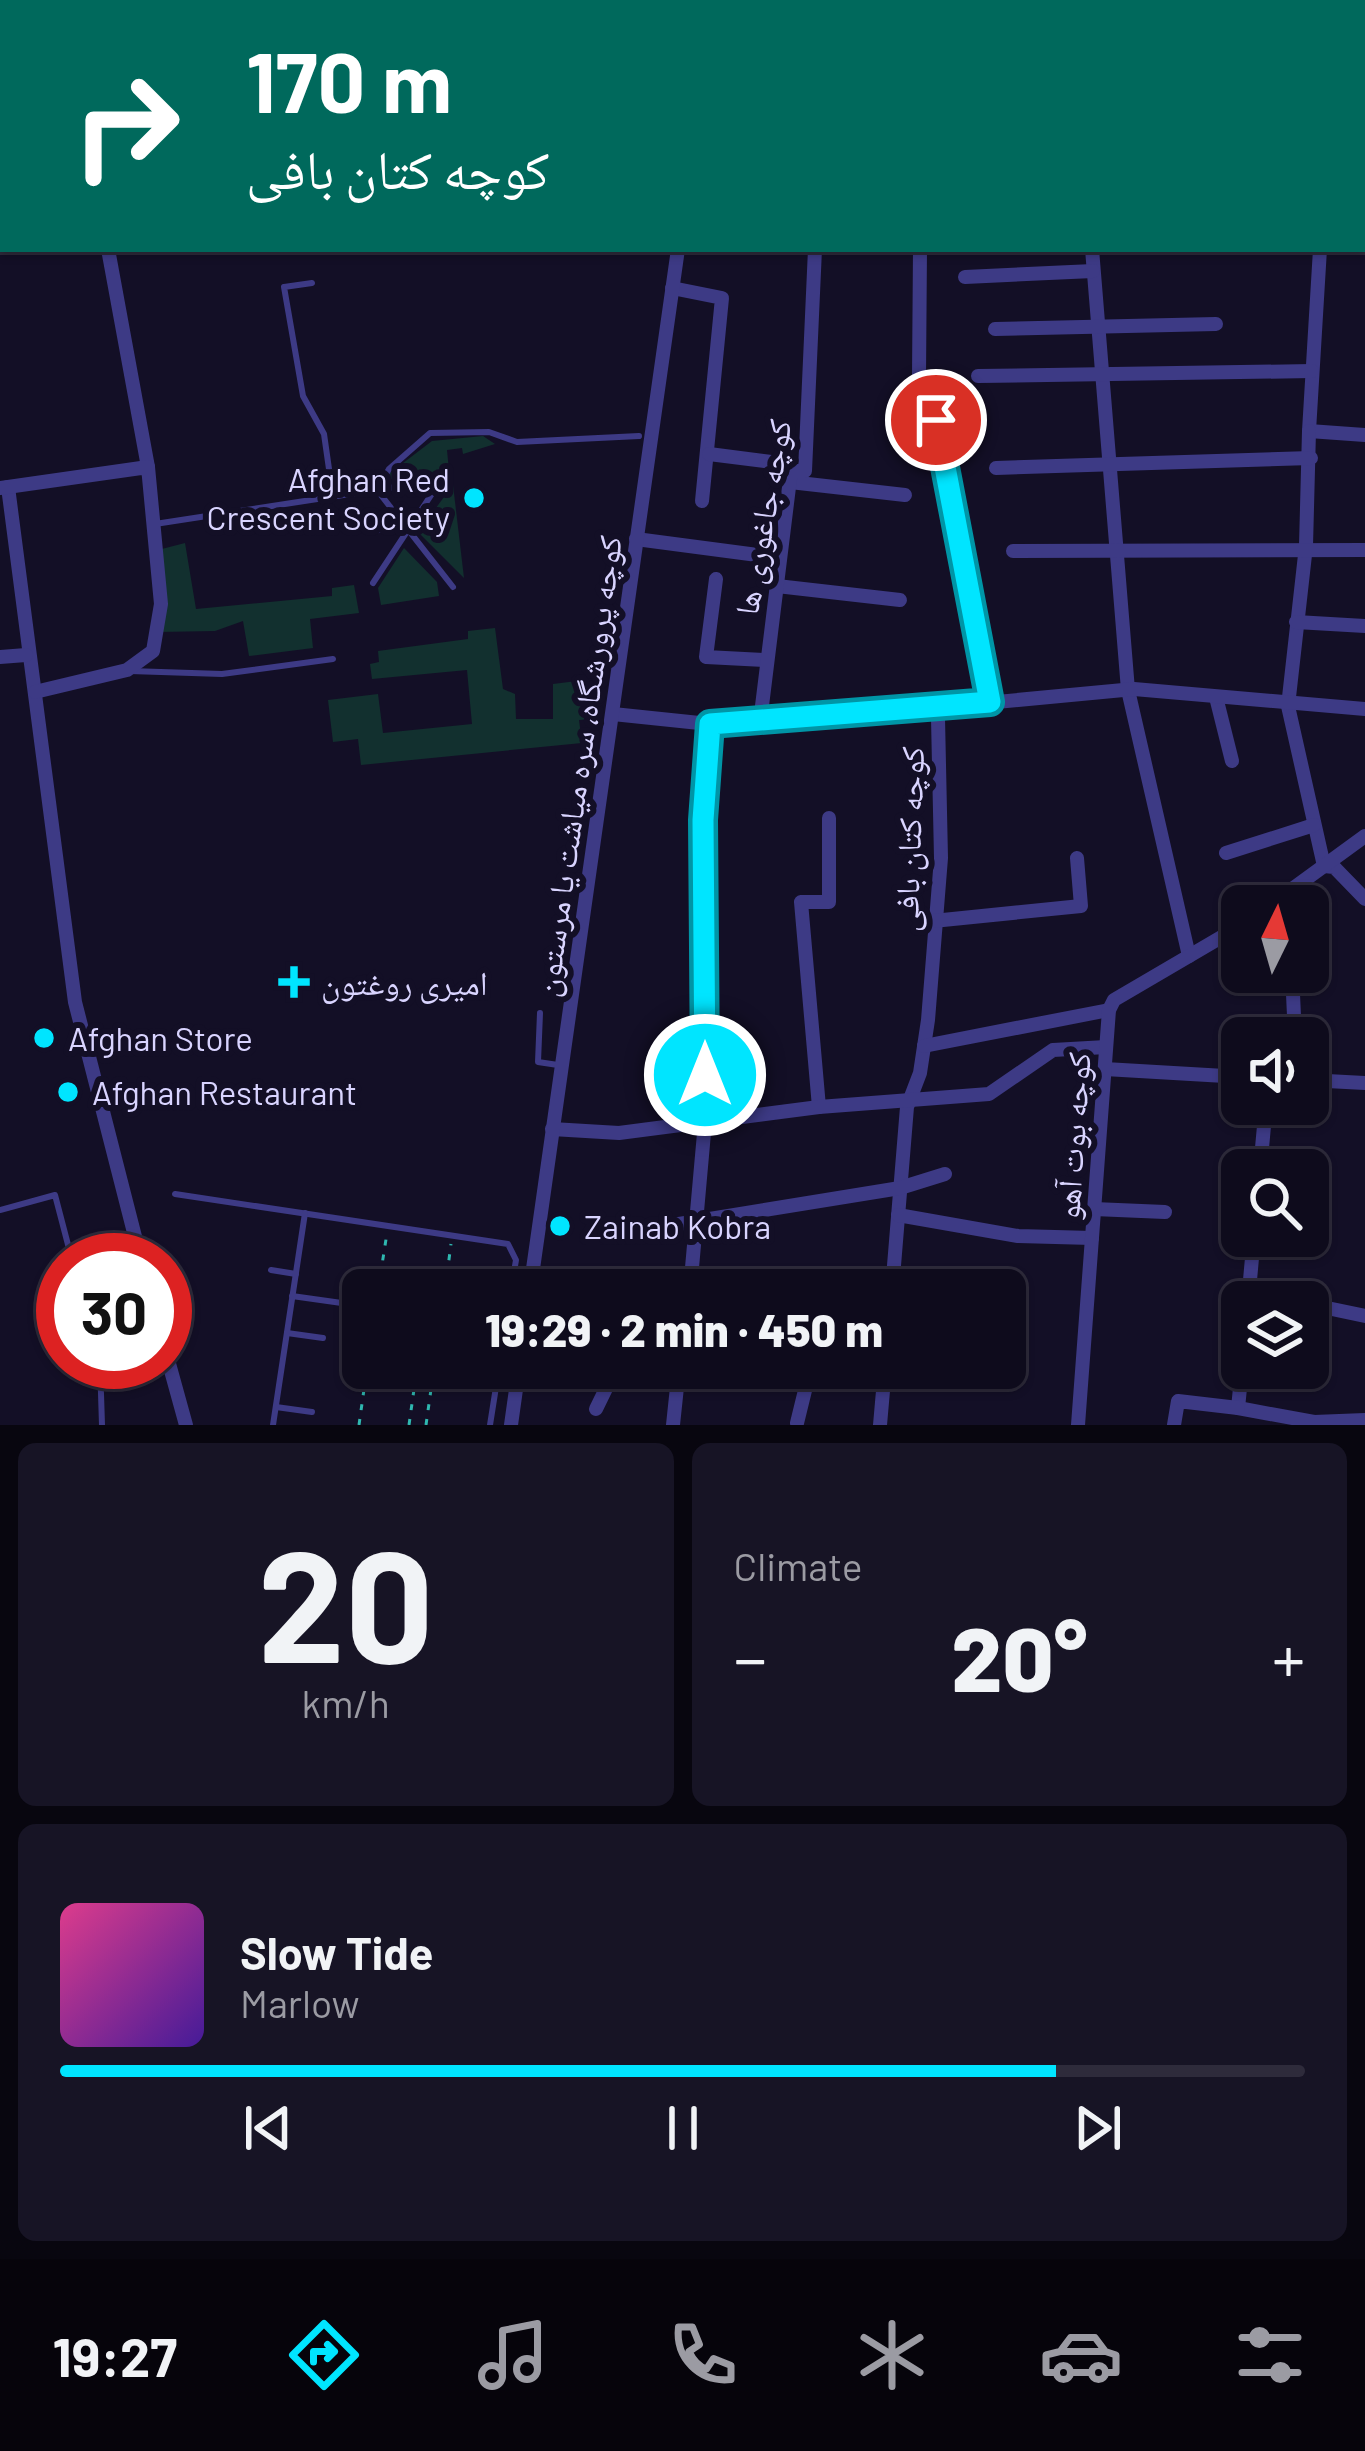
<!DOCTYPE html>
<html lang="en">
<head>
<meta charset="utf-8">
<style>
  body { margin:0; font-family:Barlow,"Noto Naskh Arabic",sans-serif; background:#171425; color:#f1f3f6; height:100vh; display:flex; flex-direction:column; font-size:45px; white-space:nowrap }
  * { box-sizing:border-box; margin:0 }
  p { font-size:39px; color:#9b9ba3 }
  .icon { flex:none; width:66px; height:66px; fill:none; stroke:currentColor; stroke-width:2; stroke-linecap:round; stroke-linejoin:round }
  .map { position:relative; height:1425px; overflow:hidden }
  .panel { display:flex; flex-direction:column; gap:18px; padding:18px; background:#08060f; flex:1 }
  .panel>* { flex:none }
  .guide { position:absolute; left:0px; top:0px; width:1365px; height:252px; box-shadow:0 3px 9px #0004,0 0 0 3px #2e2b3b; background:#00695c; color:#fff; overflow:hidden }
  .needle { width:78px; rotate:5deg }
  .controls { position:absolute; left:1221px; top:885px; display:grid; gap:24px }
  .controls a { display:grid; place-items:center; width:108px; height:108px; border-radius:18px; background:#0e0b1c; box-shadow:0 3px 9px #0004,0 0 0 3px #2e2b3b; font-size:60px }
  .speed { position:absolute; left:36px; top:1233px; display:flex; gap:24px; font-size:60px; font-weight:700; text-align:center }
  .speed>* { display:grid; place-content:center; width:156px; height:156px; border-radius:50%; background:#0e0b1c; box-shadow:0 3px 9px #0004,0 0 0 3px #2e2b3b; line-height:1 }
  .speed .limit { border:18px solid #d22; background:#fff; color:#111 }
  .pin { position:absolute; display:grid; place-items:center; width:102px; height:102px; color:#fff; margin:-51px; border:6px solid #fff; border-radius:50%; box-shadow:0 3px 12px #0007 }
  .me { position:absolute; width:132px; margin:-66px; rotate:0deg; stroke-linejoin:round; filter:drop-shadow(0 0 9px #0008) }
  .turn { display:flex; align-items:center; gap:42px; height:252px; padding:0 48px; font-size:54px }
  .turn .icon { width:156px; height:156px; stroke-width:2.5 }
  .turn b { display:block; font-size:84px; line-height:102px }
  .big { font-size:90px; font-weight:800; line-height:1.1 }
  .panel .widget { flex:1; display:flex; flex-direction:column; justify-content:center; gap:18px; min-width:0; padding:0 42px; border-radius:18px; background:#171425 }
  .panel .dial { align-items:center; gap:0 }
  .dial b { font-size:156px; line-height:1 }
  .song { display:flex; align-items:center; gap:36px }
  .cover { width:144px; height:144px; border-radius:18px; background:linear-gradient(135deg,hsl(330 70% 55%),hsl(260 70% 35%)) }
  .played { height:12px; border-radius:6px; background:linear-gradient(90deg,#00e5ff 80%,#2e2b3b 80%) }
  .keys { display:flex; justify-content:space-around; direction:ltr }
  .heat { display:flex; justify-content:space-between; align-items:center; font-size:66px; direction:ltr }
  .panel .tiles { flex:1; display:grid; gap:18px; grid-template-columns:1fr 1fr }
  .widget:last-child { grid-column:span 2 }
  .trip { position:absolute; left:342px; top:1269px; width:684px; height:120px; border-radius:18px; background:#0e0b1c; box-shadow:0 3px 9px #0004,0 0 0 3px #2e2b3b; font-weight:800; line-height:120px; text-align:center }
  .dock { display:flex; height:192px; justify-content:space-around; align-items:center; background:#06040b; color:#9b9ba3 }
  .dock .icon { width:84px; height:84px }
  .dock .active { color:#00e5ff }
  .dock b { font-size:54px; color:#f1f3f6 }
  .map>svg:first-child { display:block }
</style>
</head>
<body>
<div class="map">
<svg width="1365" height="1425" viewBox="0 0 1365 1425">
  <rect width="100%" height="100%" fill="#130f26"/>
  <g fill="#12302f">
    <path d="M483,436L495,444L463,454L462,448L447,450L449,471L391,479L390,473L432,441Z"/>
    <path d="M453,485L464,578L418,532Z"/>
    <path d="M185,543L196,609L332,596V588L354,585L359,613L310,619L313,648L249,656L243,621L215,631L157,632L154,551Z"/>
    <path d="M404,548L437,582L439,596L381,605L378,588Z"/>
    <path d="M495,628L503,689L515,694L516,719H553V684L585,680L595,685L594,719L579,720L582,743L361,765L358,739L333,742L328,700L378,694L383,733L472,724L467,670L372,679L370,664L379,662L378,651L468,639V631Z"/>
  </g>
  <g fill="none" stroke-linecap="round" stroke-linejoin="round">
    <g stroke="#2fb8b0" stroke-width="3" stroke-dasharray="6 9" stroke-linecap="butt">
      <path d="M378,1290L387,1233"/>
      <path d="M445,1290L451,1244"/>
      <path d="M359,1425L367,1368"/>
      <path d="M409,1425L417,1368"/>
      <path d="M426,1425L434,1368"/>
    </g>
    <g stroke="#3d3a85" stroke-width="6">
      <path d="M326,0L327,3"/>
      <path d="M312,283L284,287L303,396L324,434L333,497"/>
      <path d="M377,490L389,469L430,433L489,432L517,442L639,436"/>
      <path d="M377,490L453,587"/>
      <path d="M155,524L441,480L373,583"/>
      <path d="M371,531L402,527"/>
      <path d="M130,671L222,674L333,659"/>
      <path d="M540,1013L538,1062L558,1065"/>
      <path d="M175,1194L508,1244L516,1260L511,1290"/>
      <path d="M0,1210L55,1195L72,1260"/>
      <path d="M271,1270L296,1274"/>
      <path d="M292,1296L363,1306"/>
      <path d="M287,1333L323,1338"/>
      <path d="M100,1362L102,1425"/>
      <path d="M276,1407L312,1412"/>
      <path d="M273,1425L305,1213"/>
      <path d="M490,1425L499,1368"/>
    </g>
    <g stroke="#3d3a85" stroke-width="14">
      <path d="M51,0V3"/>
      <path d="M1009,0L1011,3"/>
      <path d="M1310,0V3"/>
      <path d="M712,3L713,0"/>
      <path d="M823,3V0"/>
      <path d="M935,3V0"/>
      <path d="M1219,3L1220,0"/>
      <path d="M1362,53H1365"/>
      <path d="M0,192L3,191"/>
      <path d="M1362,224H1365"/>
      <path d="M108,249L148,467"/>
      <path d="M920,249L919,377L929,383L990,702"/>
      <path d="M1092,249L1128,690L1189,956"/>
      <path d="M1320,249L1309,431L1365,435"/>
      <path d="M965,277L1093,271"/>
      <path d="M672,288L722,298L702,501"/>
      <path d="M995,329L1216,324"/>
      <path d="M978,376L1312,371"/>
      <path d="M1309,431L1306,546L1288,706L1324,866L1334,867L1365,899"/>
      <path d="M709,454L787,464L791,471"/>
      <path d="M996,468L1311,458"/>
      <path d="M790,482L905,495"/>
      <path d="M8,487L75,1002L141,1260"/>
      <path d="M0,488L148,467L161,604L153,651L127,670L35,692"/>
      <path d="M636,539L780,558"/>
      <path d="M1013,551L1365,550"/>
      <path d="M716,579L706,657L766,660"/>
      <path d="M777,586L900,600"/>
      <path d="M1296,622L1365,626"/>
      <path d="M0,657L26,655"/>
      <path d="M1216,697L1232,761"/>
      <path d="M933,708L1134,689L1365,709"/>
      <path d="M613,714L709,724L933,708L938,718L941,858L928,1020L920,1073L907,1107L892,1290"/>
      <path d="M760,722L791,471H805L815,249"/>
      <path d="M1226,853L1314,825"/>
      <path d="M1269,906L1365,836"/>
      <path d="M933,921L1081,906L1077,858"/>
      <path d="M1292,972L1295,1038"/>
      <path d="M924,1046L1109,1010"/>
      <path d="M1105,1069L1242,1077"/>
      <path d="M1308,1080L1365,1083"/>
      <path d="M819,1107L801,902H829V818"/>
      <path d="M552,1129L619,1133L819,1107L989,1094L1053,1050L1106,1047"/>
      <path d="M1260,1170L1266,1104"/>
      <path d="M1094,1209L1165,1212"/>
      <path d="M898,1215L1018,1236L1092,1238"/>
      <path d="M599,1237L900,1188L945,1174"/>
      <path d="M530,1290L678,249"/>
      <path d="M690,1290L705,1122L703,820L709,724"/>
      <path d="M1248,1297L1292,1302"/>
      <path d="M1248,1302L1254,1236"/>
      <path d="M1308,1304L1365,1316"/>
      <path d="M165,1349L186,1425"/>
      <path d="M757,1368L884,1372"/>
      <path d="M1242,1368L1238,1408L1314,1422L1365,1420"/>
      <path d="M596,1409L616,1368"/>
      <path d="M797,1423L810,1370"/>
      <path d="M511,1425L519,1368"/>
      <path d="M673,1425L679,1368"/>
      <path d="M880,1425L885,1368"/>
      <path d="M1078,1425L1109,1010L1114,1000L1242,925"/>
      <path d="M1174,1425L1178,1401L1238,1408"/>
    </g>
  </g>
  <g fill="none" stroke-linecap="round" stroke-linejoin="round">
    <g stroke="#0095a6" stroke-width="30">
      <path id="route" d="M705,1075L703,820L710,724L990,702L936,420"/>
    </g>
    <use href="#route" stroke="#00e5ff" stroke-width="21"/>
  </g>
  <g fill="#00e5ff" stroke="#130f26" stroke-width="4.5">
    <circle cx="474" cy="498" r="12"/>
    <path d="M288 964h12v12h12v12h-12v12h-12v-12h-12v-12h12z"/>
    <circle cx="44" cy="1038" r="12"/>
    <circle cx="68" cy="1092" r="12"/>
    <circle cx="560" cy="1226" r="12"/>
  </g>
  <g text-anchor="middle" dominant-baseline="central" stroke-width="12" stroke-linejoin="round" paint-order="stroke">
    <g font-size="33" fill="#d9d4ff" stroke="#130f26" text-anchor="start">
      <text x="450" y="479" text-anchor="end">Afghan Red<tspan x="450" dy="38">Crescent Society</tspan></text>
      <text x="321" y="982">امیری روغتون</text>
      <text x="68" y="1038">Afghan Store</text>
      <text x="92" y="1092">Afghan Restaurant</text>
      <text x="584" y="1226">Zainab Kobra</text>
    </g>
    <g font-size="33" fill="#d9d4ff" stroke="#130f26">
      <text transform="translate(762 517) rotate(-80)">کوچه جاغوری ها</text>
      <text transform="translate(577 766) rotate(-82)">کوچه پرورشگاه، سره میاشت یا مرستون</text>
      <text transform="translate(908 839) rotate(-88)">کوچه کتان بافی</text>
      <text transform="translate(1072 1136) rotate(-86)">کوچه بوت آهو</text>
    </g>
  </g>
</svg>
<div class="controls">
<a><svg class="needle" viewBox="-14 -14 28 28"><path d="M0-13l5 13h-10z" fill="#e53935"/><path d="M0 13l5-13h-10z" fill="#9b9ba3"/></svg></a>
<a><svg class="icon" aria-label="sound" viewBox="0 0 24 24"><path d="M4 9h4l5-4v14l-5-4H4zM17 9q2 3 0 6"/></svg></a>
<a><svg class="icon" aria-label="search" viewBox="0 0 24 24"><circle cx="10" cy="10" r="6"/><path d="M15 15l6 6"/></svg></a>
<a><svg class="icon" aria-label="layers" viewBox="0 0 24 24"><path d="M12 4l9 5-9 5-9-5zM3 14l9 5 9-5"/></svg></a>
</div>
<div class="speed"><div class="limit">30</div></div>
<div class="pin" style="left:936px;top:420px;background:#d93025"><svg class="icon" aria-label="arrive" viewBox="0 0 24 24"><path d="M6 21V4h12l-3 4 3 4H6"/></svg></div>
<svg class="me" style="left:705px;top:1075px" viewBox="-20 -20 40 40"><circle r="17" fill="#00e5ff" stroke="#fff" stroke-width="3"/><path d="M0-11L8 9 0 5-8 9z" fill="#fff"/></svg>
<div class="trip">19:29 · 2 min · 450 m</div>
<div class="guide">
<div class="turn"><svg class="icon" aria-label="right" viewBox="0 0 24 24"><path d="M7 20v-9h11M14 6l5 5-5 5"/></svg><div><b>170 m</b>کوچه کتان بافی</div></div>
</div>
</div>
<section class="panel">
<div class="tiles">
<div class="widget dial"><b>20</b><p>km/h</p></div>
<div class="widget"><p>Climate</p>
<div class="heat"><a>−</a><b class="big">20°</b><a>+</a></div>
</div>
<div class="widget">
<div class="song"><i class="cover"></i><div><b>Slow Tide</b><p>Marlow</p></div></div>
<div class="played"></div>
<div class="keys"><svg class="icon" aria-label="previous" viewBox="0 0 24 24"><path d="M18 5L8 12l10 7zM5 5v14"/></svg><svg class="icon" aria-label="pause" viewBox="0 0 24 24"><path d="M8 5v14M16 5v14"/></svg><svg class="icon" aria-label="next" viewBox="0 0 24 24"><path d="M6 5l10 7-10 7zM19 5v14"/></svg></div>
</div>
</div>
</section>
<nav class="dock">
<b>19:27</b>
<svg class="icon active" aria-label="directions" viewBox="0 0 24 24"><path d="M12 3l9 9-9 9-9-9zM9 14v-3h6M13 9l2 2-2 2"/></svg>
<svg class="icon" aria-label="music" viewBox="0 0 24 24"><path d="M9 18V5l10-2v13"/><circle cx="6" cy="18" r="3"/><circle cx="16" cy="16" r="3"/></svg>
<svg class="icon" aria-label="phone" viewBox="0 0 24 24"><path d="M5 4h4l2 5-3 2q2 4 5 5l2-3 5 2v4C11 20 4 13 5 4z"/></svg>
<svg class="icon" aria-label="climate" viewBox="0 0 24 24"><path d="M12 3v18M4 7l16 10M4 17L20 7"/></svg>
<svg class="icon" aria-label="car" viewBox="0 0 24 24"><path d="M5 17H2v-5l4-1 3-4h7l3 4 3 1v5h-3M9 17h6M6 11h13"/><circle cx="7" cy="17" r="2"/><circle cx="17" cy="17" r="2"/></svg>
<svg class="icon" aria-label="filters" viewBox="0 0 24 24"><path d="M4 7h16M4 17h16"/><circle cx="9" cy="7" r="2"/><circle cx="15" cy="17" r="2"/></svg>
</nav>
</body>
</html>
